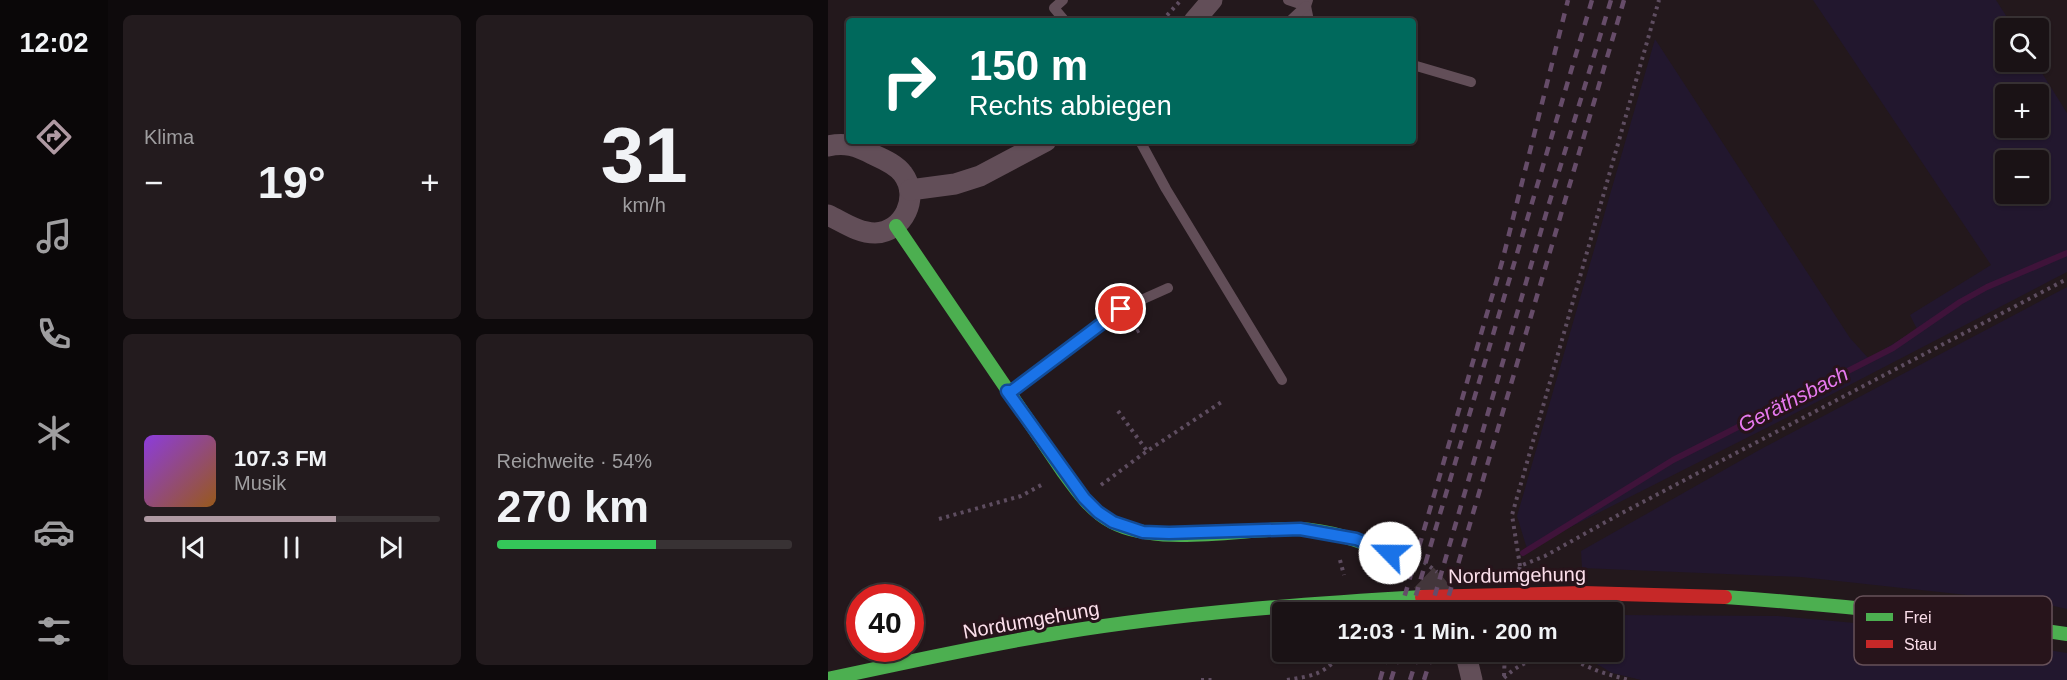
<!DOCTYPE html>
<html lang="de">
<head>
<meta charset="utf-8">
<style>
  body { margin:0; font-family:Arial,sans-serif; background:#231b1e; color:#f1f3f6; height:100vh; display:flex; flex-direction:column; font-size:22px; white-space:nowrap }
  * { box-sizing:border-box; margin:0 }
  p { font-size:20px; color:#9f9ea0 }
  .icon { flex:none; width:33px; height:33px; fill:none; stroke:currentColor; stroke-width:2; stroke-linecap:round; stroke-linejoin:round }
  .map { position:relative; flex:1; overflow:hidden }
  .details { display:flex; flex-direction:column; gap:15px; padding:15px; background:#0e0a0c; width:720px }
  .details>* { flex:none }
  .banner { position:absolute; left:18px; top:18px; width:570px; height:126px; border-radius:6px; box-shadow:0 2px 4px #0004,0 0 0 2px #383234; background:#00695c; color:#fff; overflow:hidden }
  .buttons { position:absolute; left:1167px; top:18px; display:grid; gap:12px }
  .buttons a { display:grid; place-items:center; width:54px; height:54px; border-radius:6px; background:#1a1215; box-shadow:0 2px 4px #0004,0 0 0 2px #383234; font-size:30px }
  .speed { position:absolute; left:18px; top:584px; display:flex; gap:12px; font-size:30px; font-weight:700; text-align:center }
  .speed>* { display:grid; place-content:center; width:78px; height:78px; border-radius:50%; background:#1a1215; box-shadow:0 2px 4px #0004,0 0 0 2px #383234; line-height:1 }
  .speed .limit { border:9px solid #d22; background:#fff; color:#111 }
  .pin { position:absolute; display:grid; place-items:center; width:51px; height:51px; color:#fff; margin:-26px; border:3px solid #fff; border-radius:50%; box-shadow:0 2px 6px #0007 }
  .me { position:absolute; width:66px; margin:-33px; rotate:293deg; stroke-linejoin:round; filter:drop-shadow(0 0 4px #0008) }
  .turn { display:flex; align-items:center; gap:21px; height:126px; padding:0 24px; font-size:27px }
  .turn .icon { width:78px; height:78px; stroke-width:2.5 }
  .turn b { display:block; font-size:42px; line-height:51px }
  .big { font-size:45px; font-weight:600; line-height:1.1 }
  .details .tile { flex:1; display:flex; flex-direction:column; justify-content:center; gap:9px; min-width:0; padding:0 21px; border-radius:9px; background:#231b1e }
  .details .dial { align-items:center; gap:0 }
  .dial b { font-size:78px; line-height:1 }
  .song { display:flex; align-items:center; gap:18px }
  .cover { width:72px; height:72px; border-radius:9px; background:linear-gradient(135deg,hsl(270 70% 55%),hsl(30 70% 35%)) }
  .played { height:6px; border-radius:3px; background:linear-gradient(90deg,#af99a2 65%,#383234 65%) }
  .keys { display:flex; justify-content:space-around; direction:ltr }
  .heat { display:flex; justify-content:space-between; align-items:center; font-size:33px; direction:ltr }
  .charge { height:9px; border-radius:4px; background:linear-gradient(90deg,#34c759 54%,#383234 0) }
  .details .tiles { flex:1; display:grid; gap:15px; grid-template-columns:repeat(2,1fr) }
  .trip { position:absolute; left:444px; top:602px; width:351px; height:60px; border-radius:6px; background:#1a1215; box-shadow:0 2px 4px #0004,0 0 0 2px #383234; font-weight:600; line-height:60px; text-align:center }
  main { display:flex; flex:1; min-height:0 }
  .menu { display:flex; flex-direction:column; width:108px; justify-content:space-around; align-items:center; background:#0a0708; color:#9f9ea0 }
  .menu .icon { width:42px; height:42px }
  .menu .active { color:#af99a2 }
  .menu b { font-size:27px; color:#f1f3f6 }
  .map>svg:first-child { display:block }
</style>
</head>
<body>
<main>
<nav class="menu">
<b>12:02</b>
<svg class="icon active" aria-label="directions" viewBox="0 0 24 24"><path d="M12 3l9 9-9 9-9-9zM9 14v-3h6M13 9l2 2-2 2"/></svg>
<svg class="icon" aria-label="music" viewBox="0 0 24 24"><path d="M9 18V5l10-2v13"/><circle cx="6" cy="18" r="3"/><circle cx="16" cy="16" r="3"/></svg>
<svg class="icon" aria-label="phone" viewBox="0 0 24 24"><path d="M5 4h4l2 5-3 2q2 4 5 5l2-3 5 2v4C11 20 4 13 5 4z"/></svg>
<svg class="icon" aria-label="climate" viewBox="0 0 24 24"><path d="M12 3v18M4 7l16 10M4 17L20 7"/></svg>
<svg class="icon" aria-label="car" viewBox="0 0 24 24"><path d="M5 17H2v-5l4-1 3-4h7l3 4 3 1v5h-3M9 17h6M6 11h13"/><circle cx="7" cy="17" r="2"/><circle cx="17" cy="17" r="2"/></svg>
<svg class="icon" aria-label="filters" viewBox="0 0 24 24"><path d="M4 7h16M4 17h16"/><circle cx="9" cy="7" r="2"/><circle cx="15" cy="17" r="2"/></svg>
</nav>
<section class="details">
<div class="tiles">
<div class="tile"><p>Klima</p>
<div class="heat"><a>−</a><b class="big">19°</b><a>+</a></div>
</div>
<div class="tile dial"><b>31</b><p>km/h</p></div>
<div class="tile">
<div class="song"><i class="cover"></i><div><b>107.3 FM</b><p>Musik</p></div></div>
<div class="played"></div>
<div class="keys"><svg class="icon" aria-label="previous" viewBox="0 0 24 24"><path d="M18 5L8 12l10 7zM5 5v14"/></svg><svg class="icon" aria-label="pause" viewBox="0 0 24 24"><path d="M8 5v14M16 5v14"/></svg><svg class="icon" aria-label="next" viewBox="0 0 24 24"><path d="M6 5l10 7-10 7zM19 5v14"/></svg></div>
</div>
<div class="tile"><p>Reichweite · 54%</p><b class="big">270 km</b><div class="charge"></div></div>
</div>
</section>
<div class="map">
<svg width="1239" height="680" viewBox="0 0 1239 680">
  <rect width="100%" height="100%" fill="#23181c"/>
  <g fill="#22172e" fill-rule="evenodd">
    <path d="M985,0H1168L1186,28H1178V62H1207L1239,113V272L956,419L699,549L689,516L827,39L1022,338L1041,359L1089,329L1082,315L1163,265ZM1210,94V128H1178V94ZM1210,160V194H1178V160Z"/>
    <path d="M1239,287V609L1212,603L973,577L754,568L753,551L933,449Z"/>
    <path d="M785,615L950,616L1082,628L1239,653V680H813L784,673L747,651H784Z"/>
  </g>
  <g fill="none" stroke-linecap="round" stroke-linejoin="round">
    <path stroke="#3f133a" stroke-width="6" d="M695,553L845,460L1065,348L1132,302L1159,287L1239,253"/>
    <path stroke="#43363b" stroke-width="28" stroke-dasharray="28 14" stroke-linecap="butt" d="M562,553C587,567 607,585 621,610"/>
    <g stroke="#5e4d60" stroke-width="4" stroke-dasharray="3 4.5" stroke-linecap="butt">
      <path d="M334,21L353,0"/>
      <path d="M300,320L308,332L315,328"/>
      <path d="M290,411L319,451"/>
      <path d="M273,485L319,451L395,401"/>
      <path d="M111,519L193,496L217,483"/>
      <path d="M584,553L609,572"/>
      <path d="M512,560L516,575"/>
      <path d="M692,566L684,515L831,0"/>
      <path d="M691,570L692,566L717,556L792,514L1239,279"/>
      <path d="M735,651C753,667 777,674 801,680"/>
      <path d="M676,676L677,651"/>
      <path d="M676,678C694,660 712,658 736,652"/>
      <path d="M373,680H386"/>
      <path d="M459,680C484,676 500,674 513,651"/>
    </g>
    <g stroke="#624e58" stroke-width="10">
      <path d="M235,0L226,8L237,21"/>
      <path d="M460,0L478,6L480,0"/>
      <path d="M478,6L481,21"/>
      <path d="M462,21L478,6"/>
      <path d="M585,65L643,82"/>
      <path d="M312,141L338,189L454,380"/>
      <path d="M182,391L293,309L340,288"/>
    </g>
    <g stroke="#624e58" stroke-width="21">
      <path d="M366,21L384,0"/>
      <path d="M0,146C17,142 29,146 44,154C55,159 68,164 75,174C92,197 76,232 47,233C30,233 15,222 0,215"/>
      <path d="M82,190L127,184L152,176L218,141"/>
      <path d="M637,651L644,680"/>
    </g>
    <g stroke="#4caf50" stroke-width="14">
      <path d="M68,226L236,473C249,491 263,511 284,522C332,547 416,528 470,529C502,530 532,541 562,553"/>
      <path d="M897,597C1012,605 1124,617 1239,634"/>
      <path d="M0,679C78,662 157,645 236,632C354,613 474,604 594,597"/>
    </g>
    <path stroke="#c62828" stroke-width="14" d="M594,597L755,593L897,597"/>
    <g stroke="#664c69" stroke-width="4.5" stroke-dasharray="9 8" stroke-linecap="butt">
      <path d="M572,612L674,262L740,0"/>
      <path d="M583,612L764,0"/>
      <path d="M602,612L720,207L783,0"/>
      <path d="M616,612L796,0"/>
      <path d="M552,680L560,651"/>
      <path d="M563,680L572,651"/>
      <path d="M582,680L591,651"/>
      <path d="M596,680L605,651"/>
    </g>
  </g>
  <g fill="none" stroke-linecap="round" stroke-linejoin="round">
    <g stroke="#114b97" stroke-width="15">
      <path id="route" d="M293,309L184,391H179L256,498L270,512L285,522L315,532L341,533L472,529L528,539L562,553"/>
    </g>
    <use href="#route" stroke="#1a73e8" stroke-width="10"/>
  </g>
  <g text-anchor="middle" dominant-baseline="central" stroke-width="6" stroke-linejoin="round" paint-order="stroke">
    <g font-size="20" fill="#fbdeea" stroke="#27141b">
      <text transform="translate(689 575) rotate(-1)">Nordumgehung</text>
      <text transform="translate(203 620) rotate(-10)">Nordumgehung</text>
    </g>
    <g font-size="21" font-style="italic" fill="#e679ee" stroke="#27141b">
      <text transform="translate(965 399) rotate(-27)">Geräthsbach</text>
    </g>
  </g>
  <rect x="1026" y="596" width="198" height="69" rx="9" fill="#27141b" stroke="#675159" stroke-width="1.5"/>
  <rect x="1038" y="613" width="27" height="8" fill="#4caf50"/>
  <rect x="1038" y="640" width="27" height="8" fill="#c62828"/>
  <g font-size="16" fill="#fbdeea">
    <text x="1076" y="623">Frei</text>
    <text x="1076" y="650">Stau</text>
  </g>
</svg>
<div class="buttons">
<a><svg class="icon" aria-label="search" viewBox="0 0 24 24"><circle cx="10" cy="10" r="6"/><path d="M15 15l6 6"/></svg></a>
<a>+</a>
<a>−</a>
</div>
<div class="speed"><div class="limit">40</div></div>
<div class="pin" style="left:293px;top:309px;background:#d93025"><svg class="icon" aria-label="arrive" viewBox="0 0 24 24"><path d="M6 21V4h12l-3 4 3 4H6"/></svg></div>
<svg class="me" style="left:562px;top:553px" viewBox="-20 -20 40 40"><circle r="19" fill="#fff"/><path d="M0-13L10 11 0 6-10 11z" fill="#1a73e8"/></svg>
<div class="trip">12:03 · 1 Min. · 200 m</div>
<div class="banner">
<div class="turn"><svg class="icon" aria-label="right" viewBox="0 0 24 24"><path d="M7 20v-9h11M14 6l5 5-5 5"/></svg><div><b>150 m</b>Rechts abbiegen</div></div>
</div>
</div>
</main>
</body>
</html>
